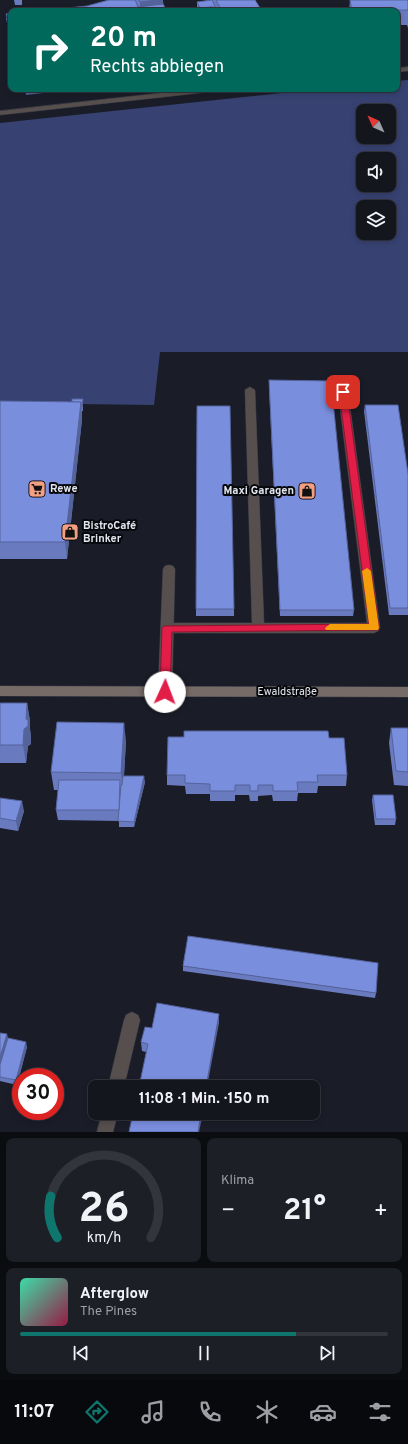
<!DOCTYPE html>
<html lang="de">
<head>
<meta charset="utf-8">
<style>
  body { margin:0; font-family:Overpass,sans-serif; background:#1d1f27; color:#f1f3f6; height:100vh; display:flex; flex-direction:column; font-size:15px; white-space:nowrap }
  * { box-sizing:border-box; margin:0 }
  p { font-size:13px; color:#9d9fa4 }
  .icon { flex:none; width:22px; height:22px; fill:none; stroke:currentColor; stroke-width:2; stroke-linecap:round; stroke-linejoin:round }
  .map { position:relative; height:1132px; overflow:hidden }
  .details { display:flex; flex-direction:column; gap:6px; padding:6px; background:#0b0c10; flex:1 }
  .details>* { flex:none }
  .guide { position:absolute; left:8px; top:8px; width:392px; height:84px; border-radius:8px; box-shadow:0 2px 6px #0003,0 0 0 1px #33353c; background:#00695c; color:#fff; overflow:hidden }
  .needle { width:26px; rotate:315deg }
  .buttons { position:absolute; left:356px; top:104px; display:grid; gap:8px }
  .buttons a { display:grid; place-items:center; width:40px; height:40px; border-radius:8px; background:#14161e; box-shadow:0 2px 6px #0003,0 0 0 1px #33353c; font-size:20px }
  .speed { position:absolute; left:12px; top:1068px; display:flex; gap:8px; font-size:20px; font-weight:700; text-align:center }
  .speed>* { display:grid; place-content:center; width:52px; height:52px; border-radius:50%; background:#14161e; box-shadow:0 2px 6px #0003,0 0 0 1px #33353c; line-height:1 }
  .speed .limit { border:6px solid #d22; background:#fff; color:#111 }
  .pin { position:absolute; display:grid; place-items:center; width:34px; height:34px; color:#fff; margin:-17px; border-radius:8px; box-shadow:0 2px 6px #0006 }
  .me { position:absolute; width:44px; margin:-22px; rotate:2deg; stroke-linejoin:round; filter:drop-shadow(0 0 3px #0008) }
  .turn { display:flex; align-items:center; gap:14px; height:84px; padding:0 16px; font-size:18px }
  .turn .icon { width:52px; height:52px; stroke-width:2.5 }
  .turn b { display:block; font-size:28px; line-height:34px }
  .big { font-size:30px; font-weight:700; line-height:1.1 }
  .details .tile { flex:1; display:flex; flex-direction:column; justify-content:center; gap:6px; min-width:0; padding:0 14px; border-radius:8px; background:#1d1f27 }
  .details .dial { align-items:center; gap:0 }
  .dial svg { height:104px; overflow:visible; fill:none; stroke:#33353c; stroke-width:7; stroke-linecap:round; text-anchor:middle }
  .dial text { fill:#f1f3f6; stroke:none }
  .song { display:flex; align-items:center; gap:12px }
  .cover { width:48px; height:48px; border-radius:6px; background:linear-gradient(135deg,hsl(160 70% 55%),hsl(340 70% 35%)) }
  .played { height:4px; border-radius:2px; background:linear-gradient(90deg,#0f766e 75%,#33353c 75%) }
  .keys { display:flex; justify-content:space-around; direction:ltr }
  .heat { display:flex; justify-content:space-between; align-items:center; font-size:22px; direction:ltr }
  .details .tiles { flex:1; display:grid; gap:6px; grid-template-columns:1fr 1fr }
  .tile:last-child { grid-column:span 2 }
  .trip { position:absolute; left:88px; top:1080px; width:232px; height:40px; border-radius:8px; background:#14161e; box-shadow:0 2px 6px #0003,0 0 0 1px #33353c; font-weight:700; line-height:40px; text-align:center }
  .dock { display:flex; height:64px; justify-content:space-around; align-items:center; background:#08090c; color:#9d9fa4 }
  .dock .icon { width:28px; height:28px }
  .dock .current { color:#0f766e }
  .dock b { font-size:18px; color:#f1f3f6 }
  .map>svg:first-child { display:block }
</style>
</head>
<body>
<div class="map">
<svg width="408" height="1132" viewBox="0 0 408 1132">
  <rect width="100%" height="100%" fill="#1a1d28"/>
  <path fill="#374272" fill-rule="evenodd" d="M408,80V352H160L154,405L0,403V123L320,89H397V81ZM363,111H389V137H363ZM363,159H389V185H363ZM363,207H389V233H363Z"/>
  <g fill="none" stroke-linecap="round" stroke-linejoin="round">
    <g stroke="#363944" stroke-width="1">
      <g id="service">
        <path d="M250,387L255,390L264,623H367L338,392L343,389L348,392L380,628L378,631L374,633H167L163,631L161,628L163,625L167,623H252L245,390Z"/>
        <path d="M132,1012L138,1015L140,1020L124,1087H108L124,1020L126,1015Z"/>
        <path d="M102,1113H118L113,1132H97Z"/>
      </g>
    </g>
    <g stroke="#363944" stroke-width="1">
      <path id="minor" d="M169,565L173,566L175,569L172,692L170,696L165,697L160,696L158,692L163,569L165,566Z"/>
    </g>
    <g stroke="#363944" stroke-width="1">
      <g id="tertiary">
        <path d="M408,67V71L397,72V68Z"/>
        <path d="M197,89H222L218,91L0,115V111Z"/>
      </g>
    </g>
    <g stroke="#363944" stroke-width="1">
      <path id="secondary" d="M0,686L408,687V697L0,696Z"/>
    </g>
    <use href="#service" fill="#564f4d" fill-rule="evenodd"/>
    <use href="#minor" fill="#564f4d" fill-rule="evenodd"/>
    <use href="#tertiary" fill="#564f4d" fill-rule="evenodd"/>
    <use href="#secondary" fill="#766b67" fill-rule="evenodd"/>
  </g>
  <g fill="#697abf">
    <path d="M14,0H22V5H15Z"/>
    <path d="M109,0H163V4L167,11H58V9L87,6Z"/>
    <path d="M210,0H255L262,11H197V2Z"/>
    <path d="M350,0H408V28L407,25H397V11H349Z"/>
    <path d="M11,13V39L7,23L6,18H7L6,14Z"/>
    <path d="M269,380L354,610L353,616H280L269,387Z"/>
    <path d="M72,399L83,405V411H82V419L67,559H0V401L72,402Z"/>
    <path d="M365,405L408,474V615H389L364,411Z"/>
    <path d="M197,406L234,609V616H196Z"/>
    <path d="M0,703H27L30,721V729L31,738V744L28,746L26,763H0Z"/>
    <path d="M391,728H408V786L394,785L389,743Z"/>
    <path d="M329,738L347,775L346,786H318L317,793H298L297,801H273L272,795L258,796V801H250L249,795H235V801H210V794H186L185,786L167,785V775Z"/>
    <path d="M126,741L124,776L145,782L134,827H119V821L58,820L56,810L58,790H54L51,772Z"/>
    <path d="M373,795L396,819L395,825H375L372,800Z"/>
    <path d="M0,798L24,811L18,831L0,828Z"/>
    <path d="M183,966L376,993L375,998L183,971Z"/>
    <path d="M219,1023L146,1052L142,1051L141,1042L152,1028Z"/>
    <path d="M0,1033L8,1038L27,1047L17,1085L0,1081Z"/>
  </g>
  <g fill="#55639b">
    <path d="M157,0H163L164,11H140V2Z"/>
    <path d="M25,89H69V90L26,95Z"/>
    <path d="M83,399V411L82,405Z"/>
    <path d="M81,402L82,419L67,559L65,542Z"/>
    <path d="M27,703L30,721V729L31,738V744L28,746L26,763L23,745Z"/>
    <path d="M124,723L126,741L123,791L121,773Z"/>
    <path d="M144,776L145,782L134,827V822Z"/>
    <path d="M22,801L24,811L18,831L16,821Z"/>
    <path d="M219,1014V1023L207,1087H206Z"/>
    <path d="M7,1034L9,1043L0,1074V1057Z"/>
    <path d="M26,1042L27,1047L17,1085L16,1080Z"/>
    <path d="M201,1113H203L199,1132H198Z"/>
  </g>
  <g fill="#7a8ede" stroke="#55639b">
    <path d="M109,0H135L138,7L163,4L167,11H59L58,9L87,6Z"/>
    <path d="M139,0H157L140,2Z"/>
    <path d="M212,0L217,11H215L213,7L200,8L197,2Z"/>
    <path d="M216,0H255L262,11H222Z"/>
    <path d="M350,0H408V10L352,11Z"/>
    <path d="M213,7L215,11H198L197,8Z"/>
    <path d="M46,10L47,11H35Z"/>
    <path d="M11,13V30L6,14Z"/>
    <path d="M269,380L331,381L354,610H280Z"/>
    <path d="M72,399H83L82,405H81V402H72Z"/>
    <path d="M0,401L81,402L65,542H0Z"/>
    <path d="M365,405H398L408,474V608H390Z"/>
    <path d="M197,406H230L234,609H196Z"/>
    <path d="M0,703H27L26,719L28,720V726L24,729L23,745H0Z"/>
    <path d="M57,722L124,723L121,773L51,772Z"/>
    <path d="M391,728H408V772L396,771Z"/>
    <path d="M184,731H328L329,738H344L347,775H317L318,782H297L298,791H273V785H258V791H250V785H235V791H210V784L185,783V775H167L168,737H184Z"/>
    <path d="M123,776H144L134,822L118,821L121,785H122Z"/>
    <path d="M59,780H120L119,810H56Z"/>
    <path d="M373,795H393L396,819H376Z"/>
    <path d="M0,798L22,801L16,821L0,818Z"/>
    <path d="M188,936L378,963L376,993L183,966Z"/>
    <path d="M157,1003L219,1014L206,1087H139L148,1044L141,1042L145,1027L152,1028Z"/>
    <path d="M0,1033L7,1034L0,1057Z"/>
    <path d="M8,1038L26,1042L16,1080L0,1077V1065Z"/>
    <path d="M133,1113H201L198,1132H129Z"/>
  </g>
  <path fill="#e11d48" stroke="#92132f" d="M343,390L347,392L379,628L378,630L172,632L170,692L169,695H162L160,692L162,628L164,626L369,624L339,392Z"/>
  <path fill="#f59e0b" d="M367,568L371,571L379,628L378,630H326L325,628L330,624H369L362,571Z"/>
  <defs>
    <g id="supermarket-square" transform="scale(0.9)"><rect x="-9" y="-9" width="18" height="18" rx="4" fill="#f2a081" stroke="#07080c"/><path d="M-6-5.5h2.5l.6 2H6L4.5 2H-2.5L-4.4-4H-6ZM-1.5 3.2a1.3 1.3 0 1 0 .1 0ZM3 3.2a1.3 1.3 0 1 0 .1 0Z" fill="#111"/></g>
    <g id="shop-square" transform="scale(0.9)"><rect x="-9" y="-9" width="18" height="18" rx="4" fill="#f2a081" stroke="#07080c"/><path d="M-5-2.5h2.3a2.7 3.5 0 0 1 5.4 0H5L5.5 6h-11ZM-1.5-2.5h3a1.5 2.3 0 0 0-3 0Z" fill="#111"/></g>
  </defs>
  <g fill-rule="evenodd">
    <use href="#supermarket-square" x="37" y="489"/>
    <use href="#shop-square" x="307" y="491"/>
    <use href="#shop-square" x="70" y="532"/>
  </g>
  <g text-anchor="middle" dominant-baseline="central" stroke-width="4" stroke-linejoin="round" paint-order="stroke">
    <g font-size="11" font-weight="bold" fill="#e3e6ee" stroke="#07080c" text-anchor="start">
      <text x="50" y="489">Rewe</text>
      <text x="294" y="491" text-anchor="end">Maxi Garagen</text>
      <text x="83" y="526">BistroCafé<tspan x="83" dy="13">Brinker</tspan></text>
    </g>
    <g font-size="11" fill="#e3e6ee" stroke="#07080c">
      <text x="287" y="692">Ewaldstraße</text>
    </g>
  </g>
</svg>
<div class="buttons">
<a><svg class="needle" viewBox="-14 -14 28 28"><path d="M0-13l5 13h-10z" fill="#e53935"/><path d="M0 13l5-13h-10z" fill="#9d9fa4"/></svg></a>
<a><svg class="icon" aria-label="sound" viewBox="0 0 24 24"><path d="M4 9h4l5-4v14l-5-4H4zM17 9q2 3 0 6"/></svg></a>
<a><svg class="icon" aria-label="layers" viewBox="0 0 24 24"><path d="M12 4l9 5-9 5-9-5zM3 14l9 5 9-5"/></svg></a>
</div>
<div class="speed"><div class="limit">30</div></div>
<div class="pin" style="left:343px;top:392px;background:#d93025"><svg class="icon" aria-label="arrive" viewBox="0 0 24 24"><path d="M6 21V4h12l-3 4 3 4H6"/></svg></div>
<svg class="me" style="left:165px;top:692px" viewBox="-20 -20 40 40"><circle r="19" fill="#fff"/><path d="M0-13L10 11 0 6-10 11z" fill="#e11d48"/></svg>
<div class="trip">11:08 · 1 Min. · 150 m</div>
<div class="guide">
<div class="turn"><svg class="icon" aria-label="right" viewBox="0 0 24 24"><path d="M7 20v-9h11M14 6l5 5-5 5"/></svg><div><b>20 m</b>Rechts abbiegen</div></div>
</div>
</div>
<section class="details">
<div class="tiles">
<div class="tile dial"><svg viewBox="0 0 100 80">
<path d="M14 69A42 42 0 1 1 86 69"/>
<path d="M14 69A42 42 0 0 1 9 37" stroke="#0f766e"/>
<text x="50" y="56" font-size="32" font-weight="700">26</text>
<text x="50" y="72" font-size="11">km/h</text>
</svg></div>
<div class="tile"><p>Klima</p>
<div class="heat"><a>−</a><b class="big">21°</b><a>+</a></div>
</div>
<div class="tile">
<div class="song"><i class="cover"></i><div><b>Afterglow</b><p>The Pines</p></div></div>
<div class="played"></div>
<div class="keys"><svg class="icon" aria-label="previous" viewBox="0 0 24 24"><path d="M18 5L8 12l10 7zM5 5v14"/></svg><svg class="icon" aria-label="pause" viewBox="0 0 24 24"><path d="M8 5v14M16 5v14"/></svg><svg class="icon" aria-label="next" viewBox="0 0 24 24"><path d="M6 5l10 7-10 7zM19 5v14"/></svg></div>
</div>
</div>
</section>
<nav class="dock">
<b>11:07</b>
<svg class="icon current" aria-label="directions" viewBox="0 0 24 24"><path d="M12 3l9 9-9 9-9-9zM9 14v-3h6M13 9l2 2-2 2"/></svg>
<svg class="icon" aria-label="music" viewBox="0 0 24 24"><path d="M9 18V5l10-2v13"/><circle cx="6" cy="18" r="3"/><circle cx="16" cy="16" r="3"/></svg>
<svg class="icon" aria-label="phone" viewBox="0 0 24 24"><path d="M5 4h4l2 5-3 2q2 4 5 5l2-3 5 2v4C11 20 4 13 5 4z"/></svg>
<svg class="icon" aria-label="climate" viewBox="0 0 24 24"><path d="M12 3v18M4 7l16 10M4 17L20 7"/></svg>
<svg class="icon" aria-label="car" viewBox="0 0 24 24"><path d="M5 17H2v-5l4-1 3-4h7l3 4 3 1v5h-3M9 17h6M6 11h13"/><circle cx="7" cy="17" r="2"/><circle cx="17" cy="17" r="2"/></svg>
<svg class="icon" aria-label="filters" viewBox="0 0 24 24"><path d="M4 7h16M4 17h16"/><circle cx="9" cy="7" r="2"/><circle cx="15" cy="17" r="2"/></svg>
</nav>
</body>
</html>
